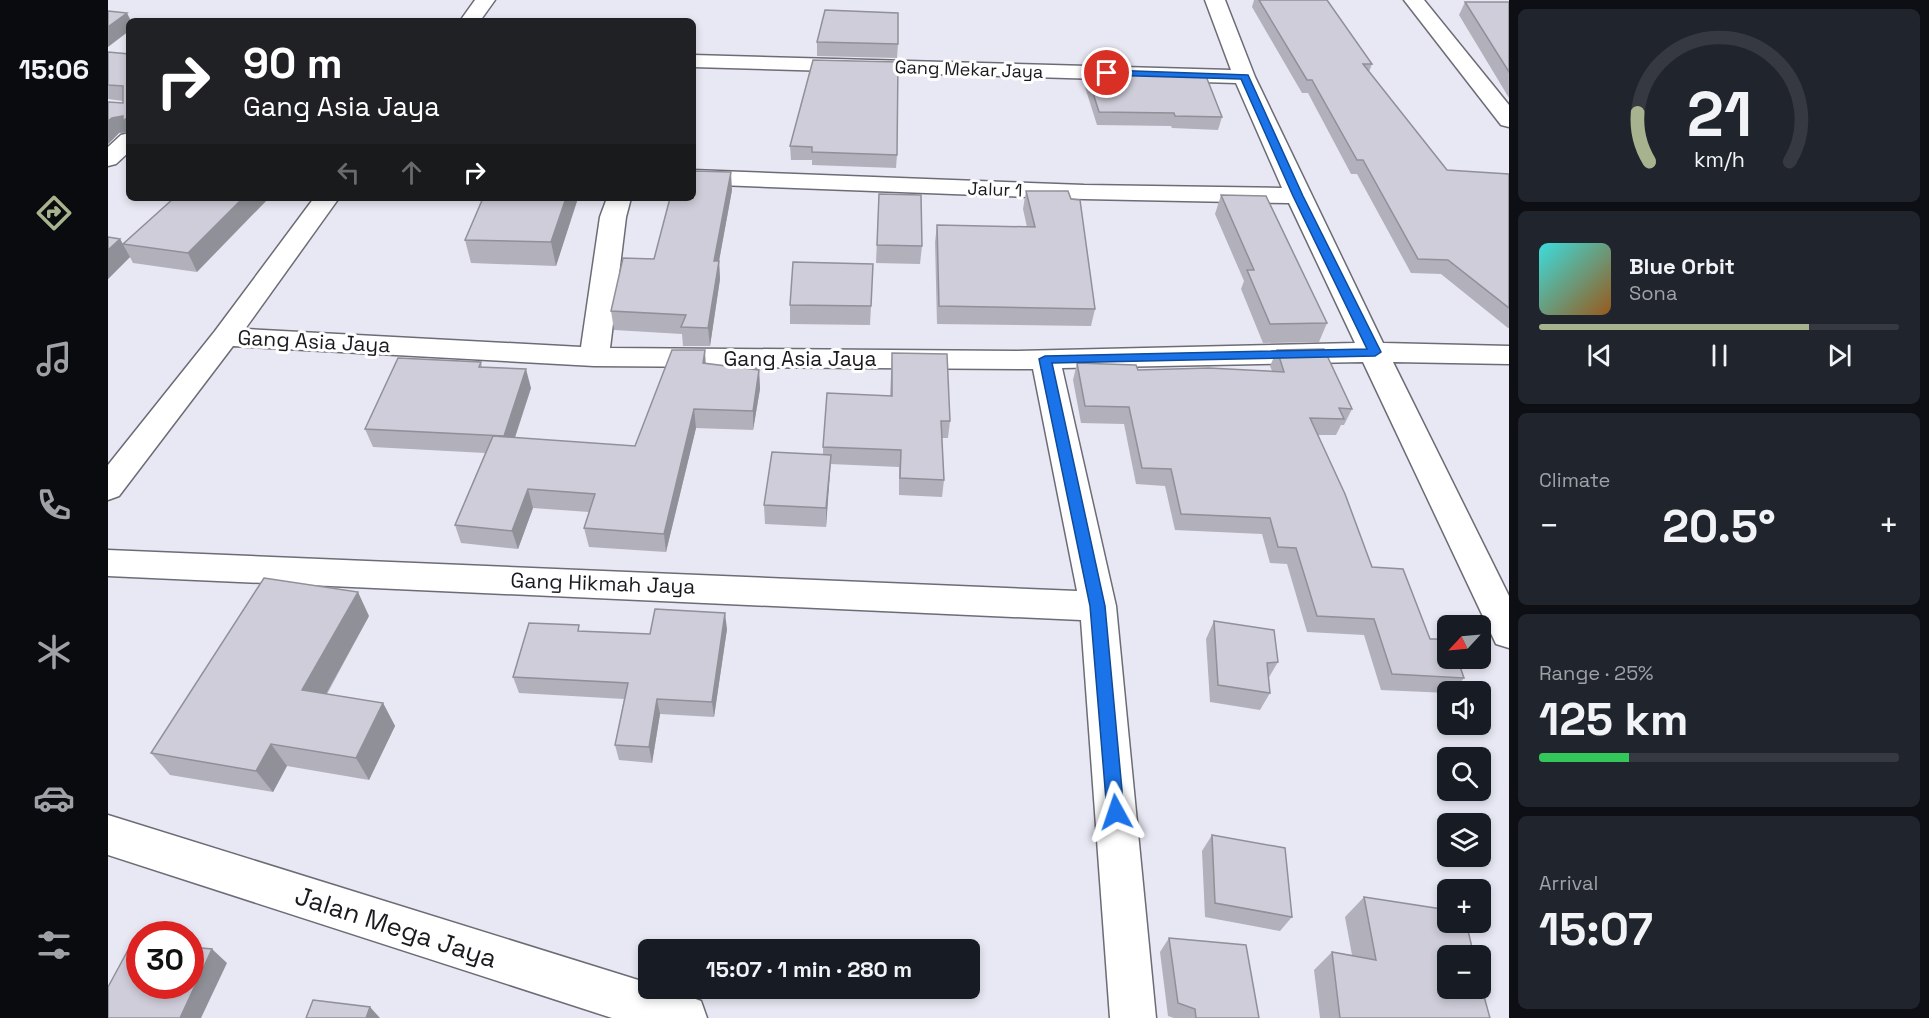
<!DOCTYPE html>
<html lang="en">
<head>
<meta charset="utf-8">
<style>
  body { margin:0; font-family:"Space Grotesk",sans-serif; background:#20242c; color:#f1f3f6; height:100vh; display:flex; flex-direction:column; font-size:22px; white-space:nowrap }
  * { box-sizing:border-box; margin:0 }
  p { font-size:20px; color:#9ea1a6 }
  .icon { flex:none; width:33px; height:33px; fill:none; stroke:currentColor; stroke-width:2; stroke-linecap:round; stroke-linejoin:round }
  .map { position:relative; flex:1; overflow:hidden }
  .sheet { display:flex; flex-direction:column; gap:9px; padding:9px; background:#0d0f14; width:420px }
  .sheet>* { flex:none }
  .top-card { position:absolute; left:18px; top:18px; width:570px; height:183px; border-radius:9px; box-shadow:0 3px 9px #0003; background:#202124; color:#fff; overflow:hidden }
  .needle { width:39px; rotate:244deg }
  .tools { position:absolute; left:1329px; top:615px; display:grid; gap:12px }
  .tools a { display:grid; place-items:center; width:54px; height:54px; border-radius:9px; background:#171b24; box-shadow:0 3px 9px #0003; font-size:30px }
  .speed { position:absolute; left:18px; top:921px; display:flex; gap:12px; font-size:30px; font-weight:700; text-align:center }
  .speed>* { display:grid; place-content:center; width:78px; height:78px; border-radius:50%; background:#171b24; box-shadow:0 3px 9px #0003; line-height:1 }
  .speed .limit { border:9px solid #d22; background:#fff; color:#111 }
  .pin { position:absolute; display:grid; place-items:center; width:51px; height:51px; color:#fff; margin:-26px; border:3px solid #fff; border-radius:50%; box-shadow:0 2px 6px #0007 }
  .me { position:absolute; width:66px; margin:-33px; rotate:355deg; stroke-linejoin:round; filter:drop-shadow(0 0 4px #0008) }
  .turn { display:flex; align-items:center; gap:21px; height:126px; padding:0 18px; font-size:27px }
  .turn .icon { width:78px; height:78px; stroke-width:2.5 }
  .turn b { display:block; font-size:42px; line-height:51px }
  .lanes { display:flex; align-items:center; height:57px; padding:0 18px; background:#0003; justify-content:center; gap:30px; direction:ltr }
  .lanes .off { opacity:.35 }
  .big { font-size:45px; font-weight:700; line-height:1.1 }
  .sheet .widget { flex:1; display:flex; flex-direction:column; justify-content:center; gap:9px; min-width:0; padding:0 21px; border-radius:9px; background:#20242c }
  .sheet .dial { align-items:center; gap:0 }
  .dial svg { height:156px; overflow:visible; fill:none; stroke:#363941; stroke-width:7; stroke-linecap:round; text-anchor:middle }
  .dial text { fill:#f1f3f6; stroke:none }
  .song { display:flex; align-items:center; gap:18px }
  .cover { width:72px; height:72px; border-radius:9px; background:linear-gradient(135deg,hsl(180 70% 55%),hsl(30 70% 35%)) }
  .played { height:6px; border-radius:3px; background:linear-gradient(90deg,#a7b28e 75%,#363941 75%) }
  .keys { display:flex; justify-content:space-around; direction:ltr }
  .heat { display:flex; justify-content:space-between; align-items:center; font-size:33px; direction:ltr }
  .charge { height:9px; border-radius:4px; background:linear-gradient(90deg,#34c759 25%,#363941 0) }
  .trip { position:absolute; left:530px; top:939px; width:342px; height:60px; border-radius:9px; background:#171b24; box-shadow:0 3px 9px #0003; font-weight:700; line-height:60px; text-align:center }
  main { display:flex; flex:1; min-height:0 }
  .tabs { display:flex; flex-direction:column; width:108px; justify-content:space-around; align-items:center; background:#090b0e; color:#9ea1a6 }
  .tabs .icon { width:42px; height:42px }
  .tabs .on { color:#a7b28e }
  .tabs b { font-size:27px; color:#f1f3f6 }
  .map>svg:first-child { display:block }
</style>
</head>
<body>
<main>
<nav class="tabs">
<b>15:06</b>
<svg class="icon on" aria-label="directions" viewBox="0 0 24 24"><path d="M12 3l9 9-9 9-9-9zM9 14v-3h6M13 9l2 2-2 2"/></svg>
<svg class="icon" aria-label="music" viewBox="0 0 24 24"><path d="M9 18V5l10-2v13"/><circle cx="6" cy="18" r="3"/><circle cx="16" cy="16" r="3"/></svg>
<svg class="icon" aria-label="phone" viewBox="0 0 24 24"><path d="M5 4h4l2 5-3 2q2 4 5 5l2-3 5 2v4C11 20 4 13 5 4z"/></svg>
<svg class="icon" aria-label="climate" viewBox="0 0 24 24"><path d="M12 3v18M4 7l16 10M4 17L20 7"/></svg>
<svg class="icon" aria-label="car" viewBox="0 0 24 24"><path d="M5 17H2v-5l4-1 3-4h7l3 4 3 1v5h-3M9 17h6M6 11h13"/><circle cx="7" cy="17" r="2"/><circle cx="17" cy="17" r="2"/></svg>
<svg class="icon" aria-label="filters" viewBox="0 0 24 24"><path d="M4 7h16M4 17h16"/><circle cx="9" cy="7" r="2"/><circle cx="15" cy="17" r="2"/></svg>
</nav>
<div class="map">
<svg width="1401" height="1018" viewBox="0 0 1401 1018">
  <rect width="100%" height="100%" fill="#e8e8f4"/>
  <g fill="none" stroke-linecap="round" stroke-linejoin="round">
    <g stroke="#6c6c76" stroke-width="3">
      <g id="minor">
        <path d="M367,0H387L372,21H352Z"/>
        <path d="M1097,0H1117L1147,77L1275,343L1401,346V364L1285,362L1401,596V648L1388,644L1255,362L954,368L1008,606L1048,1018H1002L973,620L0,576V550L969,591L925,369L486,366L125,346L11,496L0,500V465L107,331L206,198H231L137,329L473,347L492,217L499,198H523L518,217L502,348L909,351L1247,343L1181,203L976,199L585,184V170L976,185L1174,188L1128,83L585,67V55L1123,70Z"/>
        <path d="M1296,0H1316L1401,105V127L1393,125Z"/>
        <path d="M21,133V152L8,164L0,166V147L13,135Z"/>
        <path d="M0,815L540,983V988C559,988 575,994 593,1001L599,1018H504L0,855Z"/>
      </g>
    </g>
    <use href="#minor" fill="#fff" fill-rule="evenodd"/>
  </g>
  <g fill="#b1b0bb">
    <path d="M1146,0H1151L1264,64L1261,72L1339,170L1401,174V328H1400L1333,274L1303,273L1249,174H1243L1200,93H1194L1144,7Z"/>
    <path d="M1357,2H1401V98L1351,15Z"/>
    <path d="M709,42L790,44L789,58L709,56Z"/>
    <path d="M0,52L21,54V132L11,133L0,144V102L15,103V101L0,99Z"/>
    <path d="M705,60L789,155L788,168L704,165V160H683L682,146Z"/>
    <path d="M979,74L1114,117L1110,130L1064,128L1063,126L989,125L977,87Z"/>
    <path d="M624,190L611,261L612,279L602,346H575L574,334L506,330L503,311L546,259Z"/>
    <path d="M918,191L987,309L983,326L829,324L827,242L829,225L919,227L915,209Z"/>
    <path d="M771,194L814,246L812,264L768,263Z"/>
    <path d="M1113,195L1219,323L1211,342L1155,343L1133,289L1136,281L1107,214Z"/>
    <path d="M66,198L89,272L25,263L22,257L0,279V237L12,239L15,244Z"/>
    <path d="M470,198L448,266L363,263L357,240Z"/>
    <path d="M682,305L763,306L762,325L682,324Z"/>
    <path d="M1169,350L1244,409L1236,425H1233L1228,435H1209L1264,567L1322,639L1356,678L1345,692H1340V693L1273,690L1256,635L1199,632L1179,564L1162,563L1154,534L1067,530L1057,486L1028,484L1016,424L973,423L965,380L969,363L1030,370L1164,371L1162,366Z"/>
    <path d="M784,353L842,421L840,438H834L836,480L834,497L791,495V467L722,464L718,527L657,524L656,505L715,455V447L782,396Z"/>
    <path d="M373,362L374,367L423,388L407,438L527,446L598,364L651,370L652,389L645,430L588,428L558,552L481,547L476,528L481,512L425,508L410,549L353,543L347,525L377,453L265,447L257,429Z"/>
    <path d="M261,616L219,694L275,703L287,726L261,780L179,766L165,792L62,775L43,753Z"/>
    <path d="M1106,621L1170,662L1160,679L1162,693L1152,710L1102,702L1098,639Z"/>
    <path d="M619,629L606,717L552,714L544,763L511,760L507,745L516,699L411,693L405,677L473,631L542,634Z"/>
    <path d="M1104,835L1184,917L1172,931L1097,917L1094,851Z"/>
    <path d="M1256,897L1382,1018H1212L1206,970L1224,952L1244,955L1237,917Z"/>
    <path d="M1061,938L1151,1018H1066L1060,1016L1052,952Z"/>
  </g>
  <g fill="#909098">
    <path d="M19,13L23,21H21V31L0,47V27Z"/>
    <path d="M15,116H21V132L11,133L0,144V121L4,118Z"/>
    <path d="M623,172L624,190L611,261L612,279L602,346L600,328L606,261Z"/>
    <path d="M135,198H161L89,272L80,253Z"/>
    <path d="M458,198H470L448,266L443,242Z"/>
    <path d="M12,239L22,257L0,279V250Z"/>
    <path d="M597,350L598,369L595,363Z"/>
    <path d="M418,369L423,388L401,455L396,436Z"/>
    <path d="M651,370L652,389L645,430V411Z"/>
    <path d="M586,409L588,428L558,552L556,534Z"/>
    <path d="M723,455L722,474L718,527V508Z"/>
    <path d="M420,489L425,508L410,549L404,531Z"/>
    <path d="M250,592L261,616L208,712L194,690Z"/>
    <path d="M617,613L619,629L606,717L604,702Z"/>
    <path d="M549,699L552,714L544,763L541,747Z"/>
    <path d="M275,703L287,726L261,780L248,758Z"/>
    <path d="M163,744L179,766L165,792L148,771Z"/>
    <path d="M104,949L119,963L93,1018H72Z"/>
    <path d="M262,1007L272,1018H258Z"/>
  </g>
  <g fill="#cecdd9" stroke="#909098" stroke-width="1.5">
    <path d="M1151,0H1219L1264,64H1255L1339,170L1401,174V308L1340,260L1310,259L1255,160H1249L1204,80H1199Z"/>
    <path d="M1357,2H1401V72Z"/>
    <path d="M717,10L790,13V44L709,42Z"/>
    <path d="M0,11L19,13L0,27Z"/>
    <path d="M0,52L21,54V116L15,121V116L4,118L0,121V102L15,103V86L0,85Z"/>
    <path d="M705,60L790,62L789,155L704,152V147L682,146Z"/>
    <path d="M979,74L1098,76L1114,117L1067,116L1066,113L991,112Z"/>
    <path d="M585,171L623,172L606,261H611L600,328L573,327L578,315L503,311L515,258L546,259L562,198H585Z"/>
    <path d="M918,191H960L963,199L972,200L987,309L831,306L829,225L927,227Z"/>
    <path d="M771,194L813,195L814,246L769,245Z"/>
    <path d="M1113,195L1158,196L1219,323L1162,324L1139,270H1146Z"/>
    <path d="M66,198H135L80,253L15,244Z"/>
    <path d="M375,198H458L443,242L357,240Z"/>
    <path d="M0,237L12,239L0,250Z"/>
    <path d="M685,262L765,264L763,306L682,305Z"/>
    <path d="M1216,349L1244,409L1231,408L1236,419L1202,418L1237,494L1264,567L1295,569L1322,639H1340V658H1349L1356,678L1284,674L1266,619L1209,616L1188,548L1170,547L1162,518L1073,514L1063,469L1034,468L1021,407L977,406L969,363L1028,365L1030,370L1101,368L1176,372L1169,350Z"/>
    <path d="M564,350H597L595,363L651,370L645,411L586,409L556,534L476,528L487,494L420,489L404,531L347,525L385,436L527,446Z"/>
    <path d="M784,353L839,354L842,421H833L836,480L792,478L793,450L715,447L719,393L784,396Z"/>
    <path d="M290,358L373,362L371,367L418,369L396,436L257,429Z"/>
    <path d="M664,452L723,455L718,508L656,505Z"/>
    <path d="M156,578L250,592L194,690L275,703L248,758L163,744L148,771L43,753Z"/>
    <path d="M547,609L617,613L604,702L549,699L541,747L507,745L520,683L405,677L421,623L471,625L470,631L542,634Z"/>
    <path d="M1106,621L1166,630L1170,662L1159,663L1162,693L1110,685Z"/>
    <path d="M1104,835L1177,848L1184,917L1107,903Z"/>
    <path d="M1256,897L1340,910V922H1358L1366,956H1340V988H1372V982L1382,1018H1232L1224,952L1268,960Z"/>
    <path d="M1061,938L1138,945L1151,1018H1088L1087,1009L1070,1003Z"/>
    <path d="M26,939L32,940V986H82V947L104,949L72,1018H0V987Z"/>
    <path d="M205,1000L262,1007L258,1018H198Z"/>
  </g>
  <path fill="#1a73e8" stroke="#114b97" stroke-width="1.5" d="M999,70L1140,75L1195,196L1273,352L1267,356L944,363L997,606L1016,812L1014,818L1008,820L1002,818L999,812L982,606L931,359L937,356L1259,349L1185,196L1133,79L996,75L994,73Z"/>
  <g text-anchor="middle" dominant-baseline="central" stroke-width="6" stroke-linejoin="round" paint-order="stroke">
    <g font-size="18" fill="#1b1b1f" stroke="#fff">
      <text transform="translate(861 69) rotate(2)">Gang Mekar Jaya</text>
      <text transform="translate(887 189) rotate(2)">Jalur 1</text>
    </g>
    <g font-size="21" fill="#1b1b1f" stroke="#fff">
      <text transform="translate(206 341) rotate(3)">Gang Asia Jaya</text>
      <text x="692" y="358">Gang Asia Jaya</text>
      <text transform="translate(495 583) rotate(2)">Gang Hikmah Jaya</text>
    </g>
    <g font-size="26" fill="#1b1b1f" stroke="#fff">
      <text transform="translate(288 927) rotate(18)">Jalan Mega Jaya</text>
    </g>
  </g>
</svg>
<div class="tools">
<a><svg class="needle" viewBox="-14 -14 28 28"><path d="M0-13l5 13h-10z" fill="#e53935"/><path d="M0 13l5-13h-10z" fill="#9ea1a6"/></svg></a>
<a><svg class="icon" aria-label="sound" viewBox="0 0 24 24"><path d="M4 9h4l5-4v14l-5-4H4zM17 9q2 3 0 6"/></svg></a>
<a><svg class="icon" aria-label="search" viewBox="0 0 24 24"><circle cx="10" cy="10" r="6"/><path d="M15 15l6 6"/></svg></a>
<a><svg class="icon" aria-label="layers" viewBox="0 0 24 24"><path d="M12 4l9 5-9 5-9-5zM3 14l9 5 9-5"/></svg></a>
<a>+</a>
<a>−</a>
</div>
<div class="speed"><div class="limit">30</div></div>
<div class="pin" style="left:999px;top:73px;background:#d93025"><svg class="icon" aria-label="arrive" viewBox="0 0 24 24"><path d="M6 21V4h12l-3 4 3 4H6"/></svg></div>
<svg class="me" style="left:1008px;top:812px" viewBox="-20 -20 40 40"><path d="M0-17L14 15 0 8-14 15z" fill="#1a73e8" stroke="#fff" stroke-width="4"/></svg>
<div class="trip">15:07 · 1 min · 280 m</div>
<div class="top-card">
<div class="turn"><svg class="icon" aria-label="right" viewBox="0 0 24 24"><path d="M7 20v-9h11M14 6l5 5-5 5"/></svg><div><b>90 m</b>Gang Asia Jaya</div></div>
<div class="lanes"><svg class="icon off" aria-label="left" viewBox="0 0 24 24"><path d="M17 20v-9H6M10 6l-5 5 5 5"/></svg><svg class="icon off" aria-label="ahead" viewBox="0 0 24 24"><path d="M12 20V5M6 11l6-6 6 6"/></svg><svg class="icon" aria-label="right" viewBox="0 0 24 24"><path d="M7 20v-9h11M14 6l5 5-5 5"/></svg></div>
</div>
</div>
<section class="sheet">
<div class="widget dial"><svg viewBox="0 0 100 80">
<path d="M14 69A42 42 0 1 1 86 69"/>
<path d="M14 69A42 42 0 0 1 8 44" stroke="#a7b28e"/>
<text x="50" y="56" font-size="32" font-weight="700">21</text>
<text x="50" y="72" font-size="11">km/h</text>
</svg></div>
<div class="widget">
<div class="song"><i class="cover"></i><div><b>Blue Orbit</b><p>Sona</p></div></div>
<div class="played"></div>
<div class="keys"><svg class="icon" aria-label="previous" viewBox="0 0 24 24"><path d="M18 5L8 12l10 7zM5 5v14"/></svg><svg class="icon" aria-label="pause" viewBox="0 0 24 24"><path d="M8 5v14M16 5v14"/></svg><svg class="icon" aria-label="next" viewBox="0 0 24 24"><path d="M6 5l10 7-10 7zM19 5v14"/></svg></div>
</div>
<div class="widget"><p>Climate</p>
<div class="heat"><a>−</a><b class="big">20.5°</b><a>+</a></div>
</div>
<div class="widget"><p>Range · 25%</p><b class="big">125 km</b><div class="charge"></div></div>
<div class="widget"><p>Arrival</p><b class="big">15:07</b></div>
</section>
</main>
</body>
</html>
